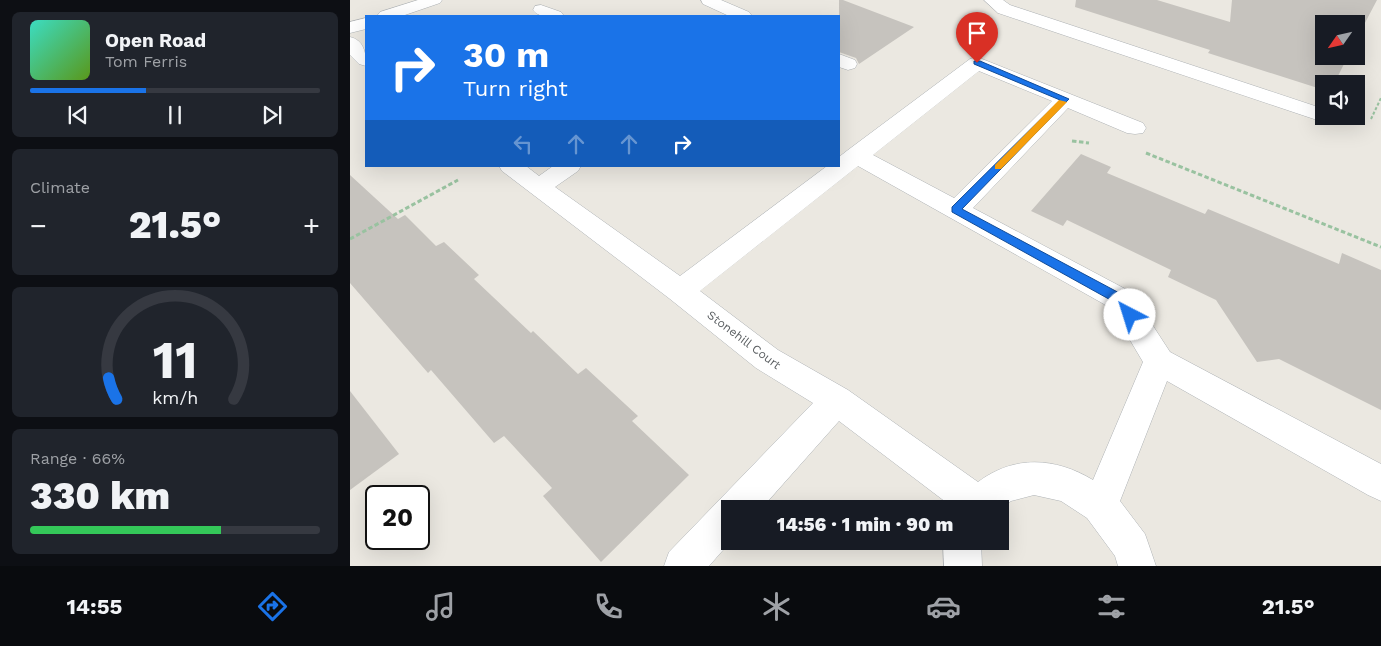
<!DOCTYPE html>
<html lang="en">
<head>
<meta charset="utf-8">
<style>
  body { margin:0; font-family:"Work Sans",sans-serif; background:#20242c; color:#f1f3f6; height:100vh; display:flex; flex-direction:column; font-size:19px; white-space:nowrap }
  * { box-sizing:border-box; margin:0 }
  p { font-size:16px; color:#9ea1a6 }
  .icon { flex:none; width:28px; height:28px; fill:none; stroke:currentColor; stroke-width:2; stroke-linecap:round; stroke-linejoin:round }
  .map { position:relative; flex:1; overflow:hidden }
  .side { display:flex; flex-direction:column; gap:12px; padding:12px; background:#0d0f14; width:350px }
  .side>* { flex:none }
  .top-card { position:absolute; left:15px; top:15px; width:475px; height:152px; border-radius:0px; box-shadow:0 5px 20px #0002; background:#1a73e8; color:#fff; overflow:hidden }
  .needle { width:32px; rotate:236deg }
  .fabs { position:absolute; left:965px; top:15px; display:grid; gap:10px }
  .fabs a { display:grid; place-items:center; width:50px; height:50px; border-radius:0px; background:#171b24; box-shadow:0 5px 20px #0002; font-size:25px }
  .speed { position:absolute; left:15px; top:485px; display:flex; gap:10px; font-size:25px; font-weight:700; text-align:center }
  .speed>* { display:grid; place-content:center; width:65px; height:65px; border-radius:50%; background:#171b24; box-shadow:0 5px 20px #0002; line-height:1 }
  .speed .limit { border:2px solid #111; border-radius:8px; background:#fff; color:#111 }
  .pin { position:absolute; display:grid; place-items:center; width:42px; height:42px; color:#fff; margin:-51px -21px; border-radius:50% 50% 50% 0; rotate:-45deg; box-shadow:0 0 5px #0007 }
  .pin .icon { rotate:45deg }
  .me { position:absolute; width:55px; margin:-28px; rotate:320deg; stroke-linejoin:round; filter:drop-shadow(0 0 4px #0008) }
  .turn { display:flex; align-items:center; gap:18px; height:105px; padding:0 15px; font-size:22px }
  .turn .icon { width:65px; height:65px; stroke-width:2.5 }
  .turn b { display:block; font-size:35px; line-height:42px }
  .lanes { display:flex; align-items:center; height:48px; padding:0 15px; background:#0003; justify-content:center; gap:25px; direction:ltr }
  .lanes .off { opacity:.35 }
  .big { font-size:38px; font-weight:800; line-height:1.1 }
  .side .tile { flex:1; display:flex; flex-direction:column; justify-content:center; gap:8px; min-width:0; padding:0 18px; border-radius:8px; background:#20242c }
  .side .dial { align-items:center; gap:0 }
  .dial svg { height:130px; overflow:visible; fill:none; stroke:#363941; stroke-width:7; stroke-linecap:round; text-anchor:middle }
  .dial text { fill:#f1f3f6; stroke:none }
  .song { display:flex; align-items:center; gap:15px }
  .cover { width:60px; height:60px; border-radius:8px; background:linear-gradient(135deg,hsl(170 70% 55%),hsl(90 70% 35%)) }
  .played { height:5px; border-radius:2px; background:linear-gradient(90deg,#1a73e8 40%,#363941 40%) }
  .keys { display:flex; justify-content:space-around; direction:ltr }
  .heat { display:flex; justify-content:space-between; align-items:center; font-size:28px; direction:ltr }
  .charge { height:8px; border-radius:4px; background:linear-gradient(90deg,#34c759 66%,#363941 0) }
  .trip { position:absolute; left:371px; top:500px; width:288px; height:50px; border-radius:0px; background:#171b24; box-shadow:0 5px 20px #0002; font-weight:800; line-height:50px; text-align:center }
  .dock { display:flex; height:80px; justify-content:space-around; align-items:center; background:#090b0e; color:#9ea1a6 }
  .dock .icon { width:35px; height:35px }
  .dock .on { color:#1a73e8 }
  .dock b { font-size:22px; color:#f1f3f6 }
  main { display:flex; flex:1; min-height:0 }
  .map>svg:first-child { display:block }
</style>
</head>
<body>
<main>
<section class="side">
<div class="tile">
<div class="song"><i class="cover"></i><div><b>Open Road</b><p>Tom Ferris</p></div></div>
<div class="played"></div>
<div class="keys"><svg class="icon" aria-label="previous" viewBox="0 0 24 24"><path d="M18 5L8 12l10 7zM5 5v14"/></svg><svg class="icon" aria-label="pause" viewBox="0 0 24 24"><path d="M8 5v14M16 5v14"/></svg><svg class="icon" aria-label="next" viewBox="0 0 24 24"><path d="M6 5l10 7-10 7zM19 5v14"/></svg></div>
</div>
<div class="tile"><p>Climate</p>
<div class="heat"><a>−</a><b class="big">21.5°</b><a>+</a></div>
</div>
<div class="tile dial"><svg viewBox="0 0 100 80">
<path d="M14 69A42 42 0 1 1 86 69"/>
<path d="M14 69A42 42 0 0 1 9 56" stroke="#1a73e8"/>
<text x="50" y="56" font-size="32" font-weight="700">11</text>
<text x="50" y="72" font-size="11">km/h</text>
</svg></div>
<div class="tile"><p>Range · 66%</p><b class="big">330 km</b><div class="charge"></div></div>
</section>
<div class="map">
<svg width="1031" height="566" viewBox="0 0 1031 566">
  <rect width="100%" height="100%" fill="#ebe8e1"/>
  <g fill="#c6c3be">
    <path d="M489,0H493L564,27L509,64L506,58L489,52Z"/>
    <path d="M726,0H807L880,22L882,0H1027L1006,40V24H974V56H998L984,84L974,82V90L858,53L860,50L725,7Z"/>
    <path d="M731,154L761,167L757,173L855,214L858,209L989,264L992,253L1031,270V410L929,359L907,362L866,300L818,277L821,270L717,220L713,226L681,211Z"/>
    <path d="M0,175L48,219L55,215L86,246L94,242L129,275L124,279L181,333L183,331L228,374L236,368L288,416L282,421L339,475L251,562L193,496L202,488L154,436L144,443L81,370L78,373L0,283Z"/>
    <path d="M0,391L49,454L0,490Z"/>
  </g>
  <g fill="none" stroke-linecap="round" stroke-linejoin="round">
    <g stroke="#aeb2b5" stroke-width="1">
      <g id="minor">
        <path d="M68,0H92L90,3L52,16H27L30,12Z"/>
        <path d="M351,0H371L399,12L402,16H379L353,4Z"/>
        <path d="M634,0H653L660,5L974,109V116H984L981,120L974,122L967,120L648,13Z"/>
        <path d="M191,5L211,12L214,16C203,17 190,19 183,10L185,6Z"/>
        <path d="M16,18V29L0,33V22Z"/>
        <path d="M0,37C14,40 16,53 16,66L9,64L0,55Z"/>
        <path d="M489,54L505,60L507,64L505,68L498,70L489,67Z"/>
        <path d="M627,57L793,123L796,128L793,133L785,134L777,133L718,108L623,208L781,292L820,352L1031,464V501L1018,495L817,381L770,501L795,534L806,566H768L765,556L737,518L711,501L684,495L661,501L650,510L605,509L489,421L411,509H380L381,541L359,566H314L319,552L463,403L406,368L320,299L152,171L149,166H176L189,176L203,166H231L228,171L205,187L330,276L477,166H489V157L498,150L620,59ZM629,71L702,101L604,198L523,155ZM508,166L761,308L793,362L743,480C705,457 664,455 628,482L498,390L428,350L350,291Z"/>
        <path d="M593,541H631L632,566H594Z"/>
      </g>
    </g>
    <path stroke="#99c2a0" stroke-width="2" stroke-dasharray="3 2" stroke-linecap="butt" d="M1021,119L1031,98"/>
    <g stroke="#99c2a0" stroke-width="3" stroke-dasharray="4.5 2.5" stroke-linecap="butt">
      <path d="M722,141L739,143"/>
      <path d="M796,153L1031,247"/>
      <path d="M0,239L108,180"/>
    </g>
    <use href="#minor" fill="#fff" fill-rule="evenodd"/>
  </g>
  <path fill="#1a73e8" stroke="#114b97" d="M624,61H630L719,99L612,209L775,296L786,315L784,318H776L766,303L602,212V207L710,100L624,64Z"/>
  <path fill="#f59e0b" d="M709,100L717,102L651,169H645V165Z"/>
  <g text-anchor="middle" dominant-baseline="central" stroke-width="4" stroke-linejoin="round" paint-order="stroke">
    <g font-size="12" fill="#595d60" stroke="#fff">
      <text transform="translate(394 340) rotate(37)">Stonehill Court</text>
    </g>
  </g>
</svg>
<div class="fabs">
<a><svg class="needle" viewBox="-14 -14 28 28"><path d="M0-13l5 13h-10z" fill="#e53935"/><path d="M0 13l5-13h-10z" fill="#9ea1a6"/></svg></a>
<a><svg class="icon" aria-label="sound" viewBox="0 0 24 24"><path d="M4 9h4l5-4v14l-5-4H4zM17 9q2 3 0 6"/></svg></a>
</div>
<div class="speed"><div class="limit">20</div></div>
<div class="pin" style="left:627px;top:63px;background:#d93025"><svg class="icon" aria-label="arrive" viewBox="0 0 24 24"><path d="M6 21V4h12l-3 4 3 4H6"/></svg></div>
<svg class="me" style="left:780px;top:315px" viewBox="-20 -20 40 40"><circle r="19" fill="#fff"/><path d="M0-13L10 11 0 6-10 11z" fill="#1a73e8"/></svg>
<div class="trip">14:56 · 1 min · 90 m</div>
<div class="top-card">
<div class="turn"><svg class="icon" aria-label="right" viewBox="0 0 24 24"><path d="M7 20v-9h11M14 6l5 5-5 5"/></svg><div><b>30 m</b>Turn right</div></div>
<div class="lanes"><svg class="icon off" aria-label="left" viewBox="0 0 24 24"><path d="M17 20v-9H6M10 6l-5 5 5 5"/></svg><svg class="icon off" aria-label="ahead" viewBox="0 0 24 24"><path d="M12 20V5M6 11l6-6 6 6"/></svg><svg class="icon off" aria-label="ahead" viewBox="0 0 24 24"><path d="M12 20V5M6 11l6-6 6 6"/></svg><svg class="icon" aria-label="right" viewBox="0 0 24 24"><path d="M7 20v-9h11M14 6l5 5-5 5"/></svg></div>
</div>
</div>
</main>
<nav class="dock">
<b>14:55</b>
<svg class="icon on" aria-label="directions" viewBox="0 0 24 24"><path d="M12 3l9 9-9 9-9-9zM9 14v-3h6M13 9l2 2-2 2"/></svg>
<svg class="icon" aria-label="music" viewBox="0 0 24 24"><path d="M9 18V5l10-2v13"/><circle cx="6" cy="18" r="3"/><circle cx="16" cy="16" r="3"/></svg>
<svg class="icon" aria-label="phone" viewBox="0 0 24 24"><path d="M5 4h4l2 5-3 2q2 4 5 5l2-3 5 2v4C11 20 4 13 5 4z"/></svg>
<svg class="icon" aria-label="climate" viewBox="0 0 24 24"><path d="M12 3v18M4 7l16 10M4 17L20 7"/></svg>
<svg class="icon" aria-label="car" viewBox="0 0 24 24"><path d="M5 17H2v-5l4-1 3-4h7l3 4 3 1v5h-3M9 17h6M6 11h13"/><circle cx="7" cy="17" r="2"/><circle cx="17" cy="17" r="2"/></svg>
<svg class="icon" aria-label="filters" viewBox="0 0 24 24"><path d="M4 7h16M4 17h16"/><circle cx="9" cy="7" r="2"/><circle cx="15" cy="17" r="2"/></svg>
<b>21.5°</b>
</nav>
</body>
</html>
